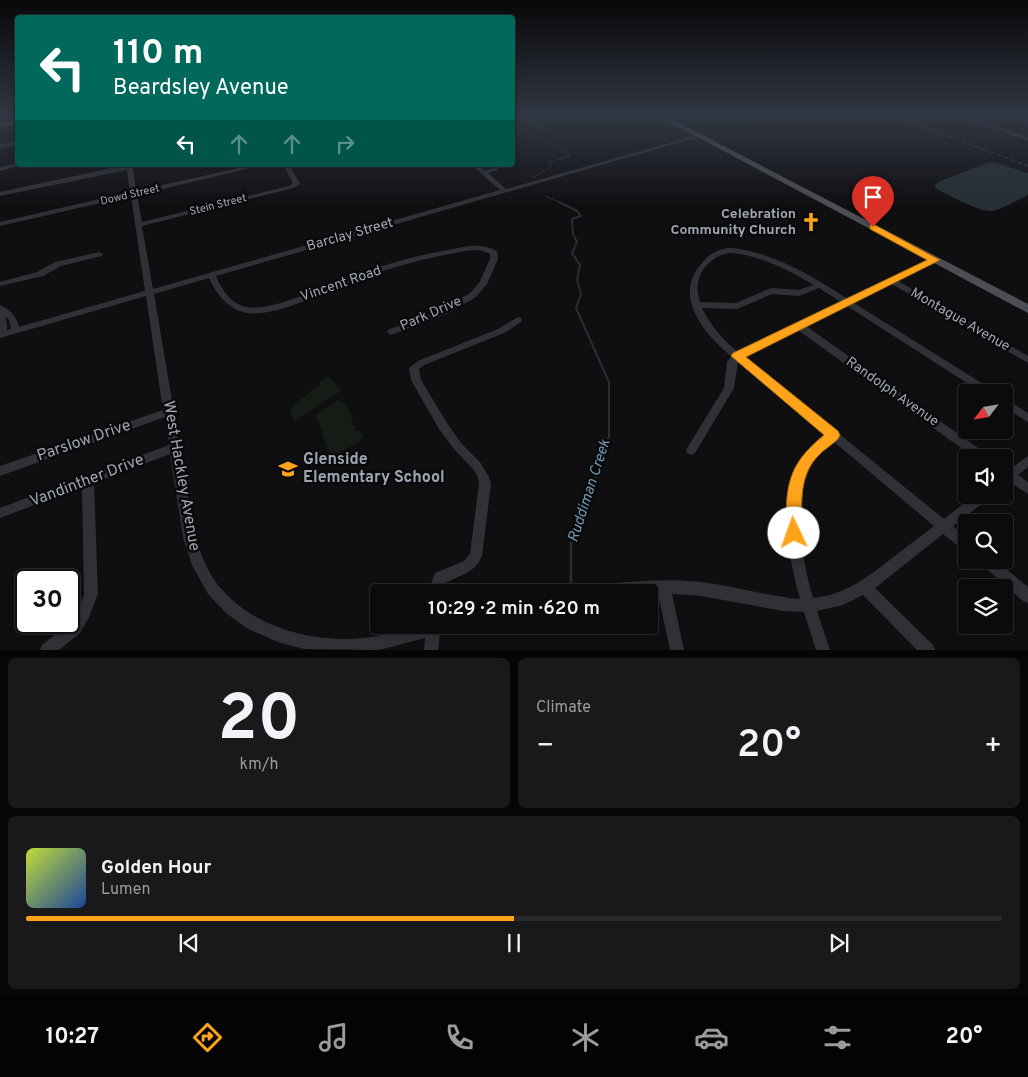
<!DOCTYPE html>
<html lang="en">
<head>
<meta charset="utf-8">
<style>
  body { margin:0; font-family:Overpass,sans-serif; background:#19191b; color:#f1f3f6; height:100vh; display:flex; flex-direction:column; font-size:19px; white-space:nowrap }
  * { box-sizing:border-box; margin:0 }
  p { font-size:16px; color:#9a9b9d }
  .icon { flex:none; width:28px; height:28px; fill:none; stroke:currentColor; stroke-width:2; stroke-linecap:round; stroke-linejoin:round }
  .map { position:relative; height:650px; overflow:hidden }
  .details { display:flex; flex-direction:column; gap:8px; padding:8px; background:#060607; flex:1 }
  .details>* { flex:none }
  .hud { position:absolute; left:15px; top:15px; width:500px; height:152px; border-radius:5px; box-shadow:0 2px 8px #0003,0 0 0 1px #2b2b2e; background:#00695c; color:#fff; overflow:hidden }
  .needle { width:32px; rotate:239deg }
  .tools { position:absolute; left:958px; top:384px; display:grid; gap:10px }
  .tools a { display:grid; place-items:center; width:55px; height:55px; border-radius:5px; background:#0b0b0d; box-shadow:0 2px 8px #0003,0 0 0 1px #2b2b2e; font-size:25px }
  .speed { position:absolute; left:15px; top:569px; display:flex; gap:10px; font-size:25px; font-weight:700; text-align:center }
  .speed>* { display:grid; place-content:center; width:65px; height:65px; border-radius:50%; background:#0b0b0d; box-shadow:0 2px 8px #0003,0 0 0 1px #2b2b2e; line-height:1 }
  .speed .limit { border:2px solid #111; border-radius:8px; background:#fff; color:#111 }
  .pin { position:absolute; display:grid; place-items:center; width:42px; height:42px; color:#fff; margin:-51px -21px; border-radius:50% 50% 50% 0; rotate:-45deg; box-shadow:0 0 5px #0007 }
  .pin .icon { rotate:45deg }
  .me { position:absolute; width:55px; margin:-28px; rotate:357deg; stroke-linejoin:round; filter:drop-shadow(0 0 4px #0008) }
  .turn { display:flex; align-items:center; gap:18px; height:105px; padding:0 15px; font-size:22px }
  .turn .icon { width:65px; height:65px; stroke-width:2.5 }
  .turn b { display:block; font-size:35px; line-height:42px }
  .lanes { display:flex; align-items:center; height:48px; padding:0 15px; background:#0003; justify-content:center; gap:25px; direction:ltr }
  .lanes .off { opacity:.35 }
  .big { font-size:38px; font-weight:600; line-height:1.1 }
  .details .card { flex:1; display:flex; flex-direction:column; justify-content:center; gap:8px; min-width:0; padding:0 18px; border-radius:8px; background:#19191b }
  .details .dial { align-items:center; gap:0 }
  .dial b { font-size:65px; line-height:1 }
  .song { display:flex; align-items:center; gap:15px }
  .cover { width:60px; height:60px; border-radius:8px; background:linear-gradient(135deg,hsl(70 70% 55%),hsl(220 70% 35%)) }
  .played { height:5px; border-radius:2px; background:linear-gradient(90deg,#fea31a 50%,#2b2b2e 50%) }
  .keys { display:flex; justify-content:space-around; direction:ltr }
  .heat { display:flex; justify-content:space-between; align-items:center; font-size:28px; direction:ltr }
  .details .tiles { flex:1; display:grid; gap:8px; grid-template-columns:1fr 1fr }
  .card:last-child { grid-column:span 2 }
  .trip { position:absolute; left:370px; top:584px; width:288px; height:50px; border-radius:5px; background:#0b0b0d; box-shadow:0 2px 8px #0003,0 0 0 1px #2b2b2e; font-weight:600; line-height:50px; text-align:center }
  .tabs { display:flex; height:80px; justify-content:space-around; align-items:center; background:#040405; color:#9a9b9d }
  .tabs .icon { width:35px; height:35px }
  .tabs .current { color:#fea31a }
  .tabs b { font-size:22px; color:#f1f3f6 }
  .map>svg:first-child { display:block }
</style>
</head>
<body>
<div class="map">
<svg width="1028" height="650" viewBox="0 0 1028 650">
  <rect width="100%" height="100%" fill="#0f0f11"/>
  <g fill="#151c16">
    <path d="M328,376L342,390L294,422L290,411L293,406L320,384L319,382Z"/>
    <path d="M338,400C355,407 349,417 355,430L360,431L363,436L357,444L330,456L316,415Z"/>
  </g>
  <path fill="#252f35" d="M993,162L1028,173V195C1017,200 1004,209 992,211C978,212 946,194 934,187L938,182L987,163Z"/>
  <g fill="none" stroke-linecap="round" stroke-linejoin="round">
    <g stroke="#252f35" stroke-width="1">
      <path d="M524,116L540,126L553,139L545,143L563,150V152L571,156L548,162L551,164V167L533,178"/>
      <path d="M546,196L562,204"/>
    </g>
    <path stroke="#252f35" stroke-width="2" d="M559,202L577,211L581,216L572,219L573,234L577,242L572,253L580,265L577,280L581,294L576,308L609,382V436L601,463"/>
    <path stroke="#252f35" stroke-width="2.5" d="M571,586V542L589,501L601,461"/>
    <g fill="#303136" fill-rule="evenodd">
      <path d="M955,115H963L1028,137V141Z"/>
      <path d="M1014,115L1028,116V120L1015,116Z"/>
      <path d="M697,135L702,136L216,276C221,289 232,305 247,307C273,311 314,290 338,281C374,268 411,256 449,250C458,248 469,245 479,246C485,246 491,248 497,251L498,259L487,284L476,297L447,314L394,334L391,335L387,332L388,330L441,310L470,293L479,283L490,259V254C478,246 462,252 449,254C414,261 379,271 346,284C319,294 276,317 247,313C229,310 216,294 209,278L154,294L195,537C201,554 207,571 218,585C253,628 311,643 364,638C383,636 401,629 420,625C431,623 444,625 455,625L453,630L440,634L438,650H424L425,638L379,650L304,649L278,642L248,629L226,613L208,594L192,565L183,537L170,454L94,483L98,594L89,617L80,633L59,650H40L42,645L70,623L79,608L84,594L82,487L0,518V508L169,445L165,417L0,476V466L163,410L146,296L0,338V305C10,309 17,317 19,327L145,291L131,196L0,226V222L130,192L127,170L0,196V192L126,165H143L133,168L136,191L252,165H263L137,195L142,222L289,186L293,183L283,165H289L300,184L293,188L142,226L153,289L500,190L475,168L467,165L479,166L484,170L498,168V170L488,173L506,189ZM5,317L9,320L11,329L7,330V323Z"/>
      <path d="M18,141V145L0,148V144Z"/>
      <path d="M18,163V165H22L0,171V167Z"/>
      <path d="M732,248C775,253 812,276 848,299L932,258H938L939,260L938,262L898,281L1028,356V363L892,284L854,303L991,389L993,392H981L847,306L806,326L988,455L989,458H975L798,330L744,357L944,519L975,495H990L988,499L953,526L966,537V551L962,549L943,534L875,588L933,645L935,650H917L863,595L843,605L817,611L830,650H816L804,612L783,611L701,596L672,594L684,650H670L658,594H649V592H587L588,587L593,585C629,582 665,578 701,582C734,586 766,596 800,599C788,555 778,505 800,464C803,459 805,454 808,450C813,445 820,440 825,435L738,362L734,388L695,453L691,455L687,453L686,450L724,388L727,362L731,356C704,334 672,296 702,263C710,253 720,248 732,248ZM732,253C762,256 788,270 814,285L798,290L771,288L736,303L700,302C698,296 697,289 698,282C701,267 716,253 732,253ZM819,288L841,302L738,352C723,340 710,325 702,308L737,309L772,294L799,296ZM833,441L934,526C920,537 905,548 891,559C866,578 845,595 813,598C802,559 787,491 816,457C820,451 827,446 833,441Z"/>
      <path d="M99,252L103,254L102,256L61,266L43,276L0,286V282L37,272L55,262Z"/>
      <path d="M518,317L521,318L522,320L521,322L504,333L424,365L419,369L421,380L447,423L461,443L480,462L489,477L491,484L482,556C476,572 459,576 445,583L440,592H428L435,573L464,561L470,554L479,484L478,477L473,469L454,449L439,429L411,380L409,368L418,361L498,329Z"/>
      <path d="M1004,398L1028,413V422L1004,407Z"/>
      <path d="M1028,456V467L1018,475L1028,482V494L1010,482L1004,485V466L1010,469Z"/>
      <path d="M979,560H995L1028,587V603L1023,601L981,564Z"/>
    </g>
    <g fill="#4c4e55" fill-rule="evenodd">
      <path d="M656,115H664L1028,304V313Z"/>
      <path d="M18,120V124L0,127V123Z"/>
    </g>
    <path stroke="#43454b" stroke-width="1" stroke-dasharray="4.5 3" stroke-linecap="butt" d="M891,115L1028,166"/>
  </g>
  <linearGradient id="sky" x2="0" y2="1"><stop stop-color="#080809"/><stop offset="0.56" stop-color="#313743"/><stop offset="1" stop-color="#313743" stop-opacity="0"/></linearGradient>
  <rect width="1028" height="206" fill="url(#sky)"/>
  <path fill="#fea31a" stroke="#a56a11" d="M873,224L940,260L746,357L838,431L840,435L838,439C832,445 823,450 817,457C798,478 802,507 802,533L800,538L794,540L789,538L786,533C786,487 786,466 824,435L731,356L733,353L927,260L870,229V225Z"/>
  <defs>
    <g id="church-bare" transform="scale(1.5)"><path d="M-1.2-6h2.4v3.5h3.3v2.4h-3.3V6h-2.4V-.1h-3.3v-2.4h3.3Z" fill="#fea31a" stroke="#0a0a0c" stroke-width="2.5" paint-order="stroke"/></g>
    <g id="school-bare" transform="scale(1.5)"><path d="M0-5L7-2L0 1L-7-2ZM-4 1L0 2.5L4 1V4Q0 6-4 4Z" fill="#fea31a" stroke="#0a0a0c" stroke-width="2.5" paint-order="stroke"/></g>
  </defs>
  <g fill-rule="evenodd">
    <use href="#church-bare" x="811" y="222"/>
    <use href="#school-bare" x="288" y="469"/>
  </g>
  <g text-anchor="middle" dominant-baseline="central" stroke-width="5" stroke-linejoin="round" paint-order="stroke">
    <g font-size="11" fill="#9fa6b3" stroke="#0a0a0c">
      <text transform="translate(130 195) rotate(-13)">Dowd Street</text>
      <text transform="translate(218 205) rotate(-14)">Stein Street</text>
    </g>
    <g font-size="14" font-weight="bold" fill="#9fa6b3" stroke="#0a0a0c" text-anchor="end">
      <text x="796" y="214">Celebration<tspan x="796" dy="16">Community Church</tspan></text>
    </g>
    <g font-size="14" fill="#9fa6b3" stroke="#0a0a0c">
      <text transform="translate(350 235) rotate(-16)">Barclay Street</text>
      <text transform="translate(341 284) rotate(-19)">Vincent Road</text>
      <text transform="translate(431 314) rotate(-24)">Park Drive</text>
      <text transform="translate(960 320) rotate(30)">Montague Avenue</text>
      <text transform="translate(892 392) rotate(35)">Randolph Avenue</text>
    </g>
    <g font-size="15" font-style="italic" fill="#7398b1" stroke="#0a0a0c">
      <text transform="translate(590 491) rotate(-72)">Ruddiman Creek</text>
    </g>
    <g font-size="16" fill="#9fa6b3" stroke="#0a0a0c">
      <text transform="translate(84 441) rotate(-19)">Parslow Drive</text>
      <text transform="translate(181 476) rotate(80)">West Hackley Avenue</text>
      <text transform="translate(87 481) rotate(-21)">Vandinther Drive</text>
    </g>
    <g font-size="16" font-weight="bold" fill="#9fa6b3" stroke="#0a0a0c" text-anchor="start">
      <text x="303" y="460">Glenside<tspan x="303" dy="18">Elementary School</tspan></text>
    </g>
  </g>
</svg>
<div class="tools">
<a><svg class="needle" viewBox="-14 -14 28 28"><path d="M0-13l5 13h-10z" fill="#e53935"/><path d="M0 13l5-13h-10z" fill="#9a9b9d"/></svg></a>
<a><svg class="icon" aria-label="sound" viewBox="0 0 24 24"><path d="M4 9h4l5-4v14l-5-4H4zM17 9q2 3 0 6"/></svg></a>
<a><svg class="icon" aria-label="search" viewBox="0 0 24 24"><circle cx="10" cy="10" r="6"/><path d="M15 15l6 6"/></svg></a>
<a><svg class="icon" aria-label="layers" viewBox="0 0 24 24"><path d="M12 4l9 5-9 5-9-5zM3 14l9 5 9-5"/></svg></a>
</div>
<div class="speed"><div class="limit">30</div></div>
<div class="pin" style="left:873px;top:227px;background:#d93025"><svg class="icon" aria-label="arrive" viewBox="0 0 24 24"><path d="M6 21V4h12l-3 4 3 4H6"/></svg></div>
<svg class="me" style="left:794px;top:533px" viewBox="-20 -20 40 40"><circle r="19" fill="#fff"/><path d="M0-13L10 11 0 6-10 11z" fill="#fea31a"/></svg>
<div class="trip">10:29 · 2 min · 620 m</div>
<div class="hud">
<div class="turn"><svg class="icon" aria-label="left" viewBox="0 0 24 24"><path d="M17 20v-9H6M10 6l-5 5 5 5"/></svg><div><b>110 m</b>Beardsley Avenue</div></div>
<div class="lanes"><svg class="icon" aria-label="left" viewBox="0 0 24 24"><path d="M17 20v-9H6M10 6l-5 5 5 5"/></svg><svg class="icon off" aria-label="ahead" viewBox="0 0 24 24"><path d="M12 20V5M6 11l6-6 6 6"/></svg><svg class="icon off" aria-label="ahead" viewBox="0 0 24 24"><path d="M12 20V5M6 11l6-6 6 6"/></svg><svg class="icon off" aria-label="right" viewBox="0 0 24 24"><path d="M7 20v-9h11M14 6l5 5-5 5"/></svg></div>
</div>
</div>
<section class="details">
<div class="tiles">
<div class="card dial"><b>20</b><p>km/h</p></div>
<div class="card"><p>Climate</p>
<div class="heat"><a>−</a><b class="big">20°</b><a>+</a></div>
</div>
<div class="card">
<div class="song"><i class="cover"></i><div><b>Golden Hour</b><p>Lumen</p></div></div>
<div class="played"></div>
<div class="keys"><svg class="icon" aria-label="previous" viewBox="0 0 24 24"><path d="M18 5L8 12l10 7zM5 5v14"/></svg><svg class="icon" aria-label="pause" viewBox="0 0 24 24"><path d="M8 5v14M16 5v14"/></svg><svg class="icon" aria-label="next" viewBox="0 0 24 24"><path d="M6 5l10 7-10 7zM19 5v14"/></svg></div>
</div>
</div>
</section>
<nav class="tabs">
<b>10:27</b>
<svg class="icon current" aria-label="directions" viewBox="0 0 24 24"><path d="M12 3l9 9-9 9-9-9zM9 14v-3h6M13 9l2 2-2 2"/></svg>
<svg class="icon" aria-label="music" viewBox="0 0 24 24"><path d="M9 18V5l10-2v13"/><circle cx="6" cy="18" r="3"/><circle cx="16" cy="16" r="3"/></svg>
<svg class="icon" aria-label="phone" viewBox="0 0 24 24"><path d="M5 4h4l2 5-3 2q2 4 5 5l2-3 5 2v4C11 20 4 13 5 4z"/></svg>
<svg class="icon" aria-label="climate" viewBox="0 0 24 24"><path d="M12 3v18M4 7l16 10M4 17L20 7"/></svg>
<svg class="icon" aria-label="car" viewBox="0 0 24 24"><path d="M5 17H2v-5l4-1 3-4h7l3 4 3 1v5h-3M9 17h6M6 11h13"/><circle cx="7" cy="17" r="2"/><circle cx="17" cy="17" r="2"/></svg>
<svg class="icon" aria-label="filters" viewBox="0 0 24 24"><path d="M4 7h16M4 17h16"/><circle cx="9" cy="7" r="2"/><circle cx="15" cy="17" r="2"/></svg>
<b>20°</b>
</nav>
</body>
</html>
